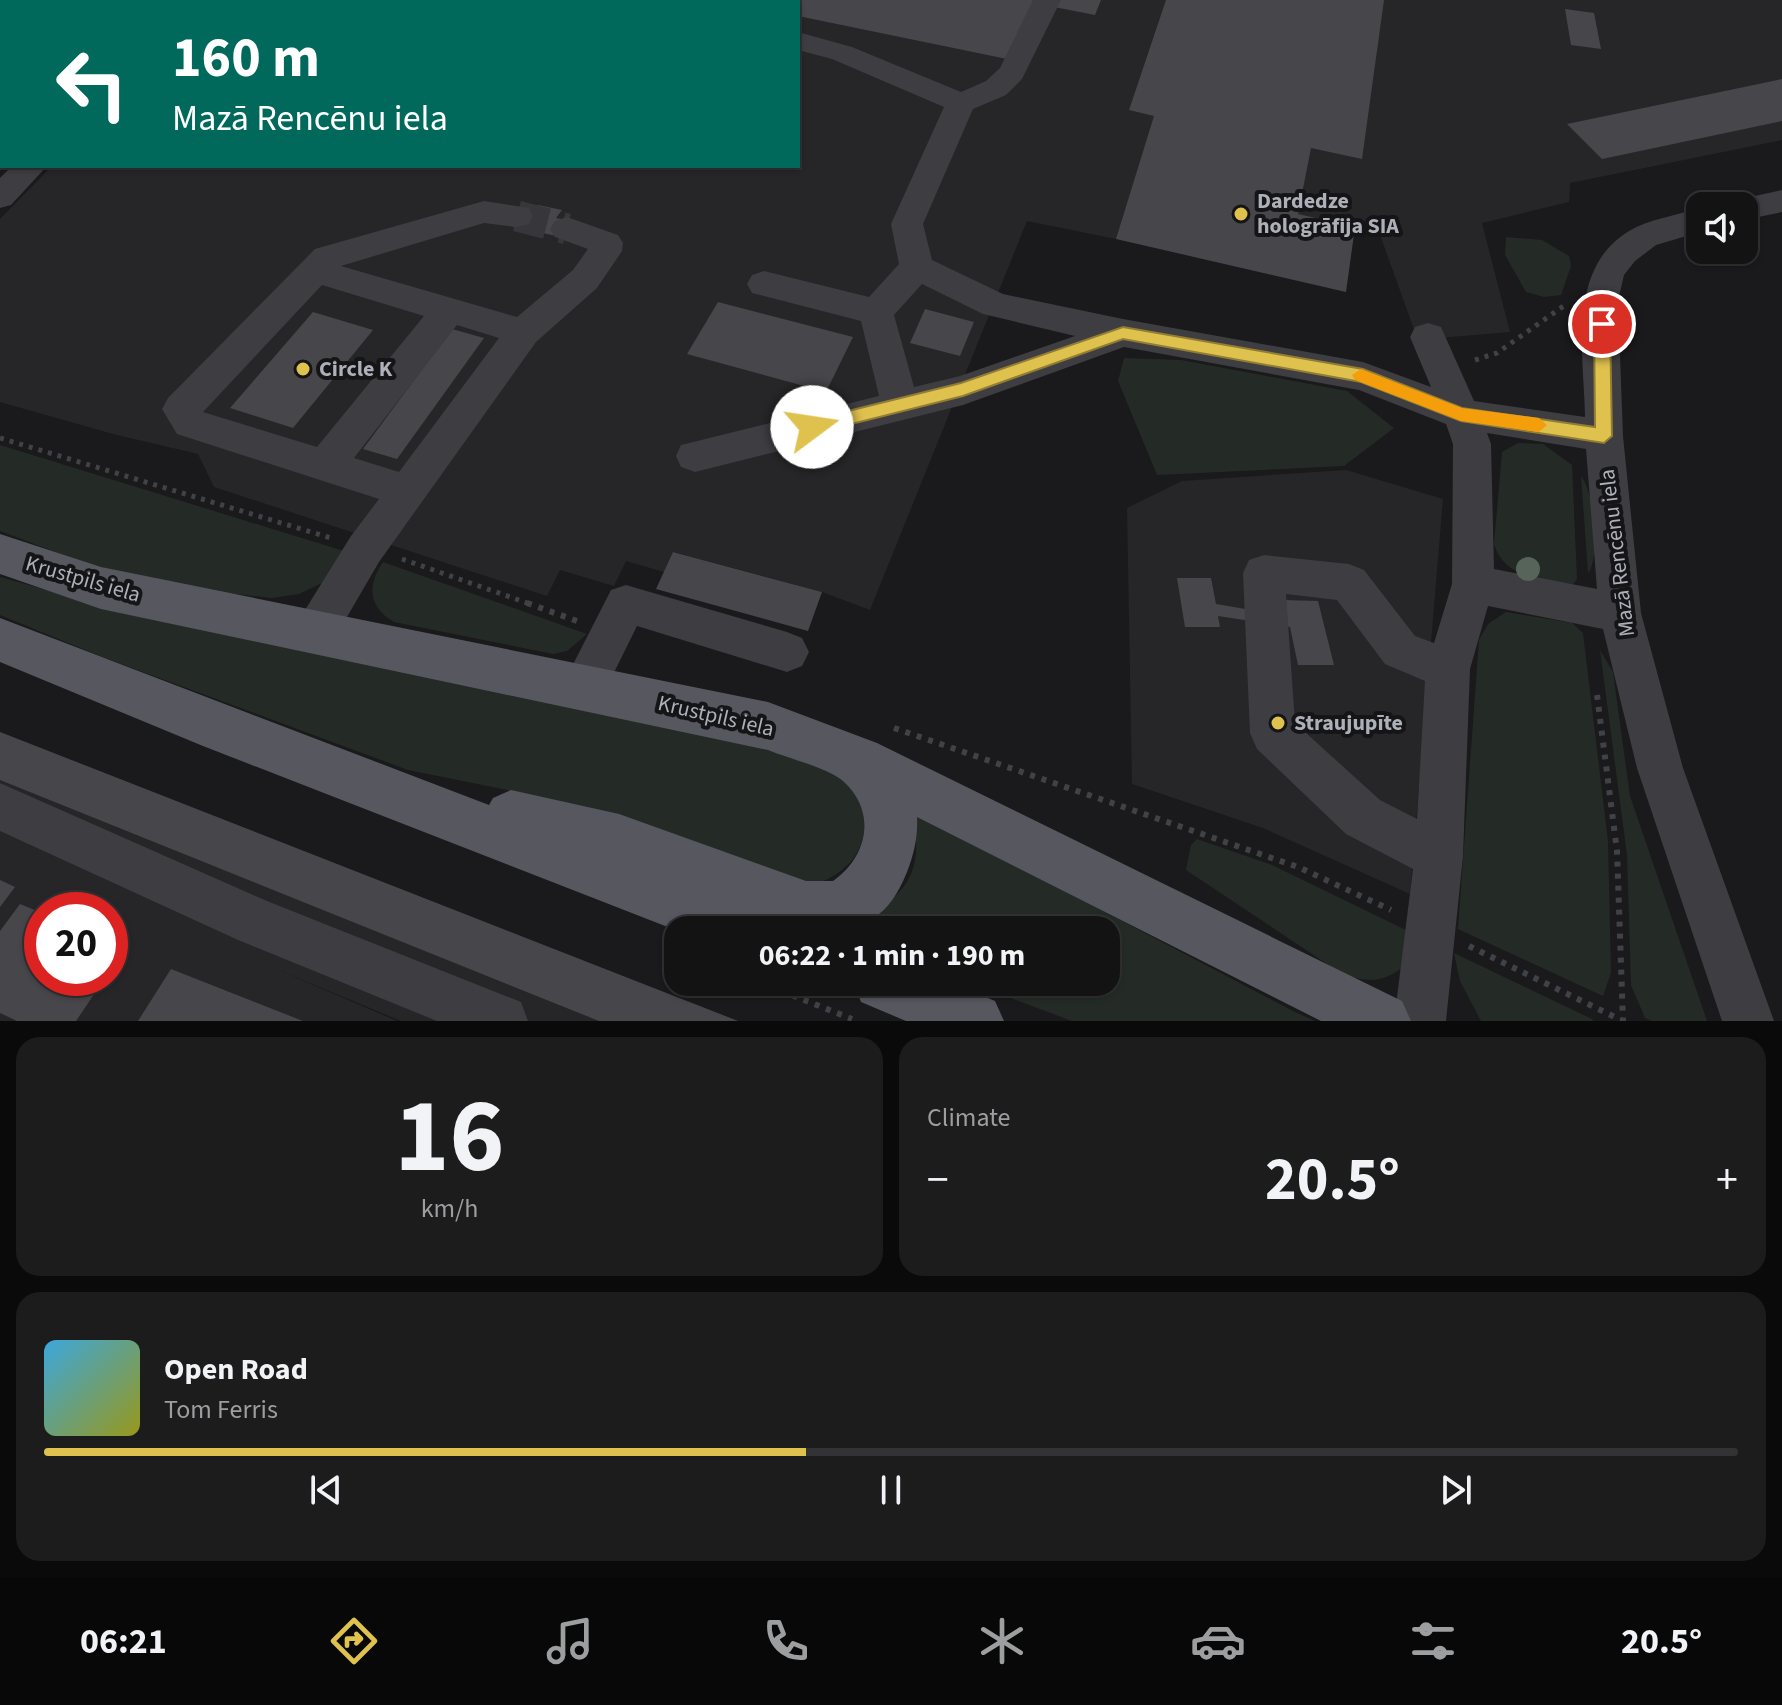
<!DOCTYPE html>
<html lang="en">
<head>
<meta charset="utf-8">
<style>
  body { margin:0; font-family:"Source Sans 3",sans-serif; background:#1d1c1d; color:#f1f3f6; height:100vh; display:flex; flex-direction:column; font-size:30px; white-space:nowrap }
  * { box-sizing:border-box; margin:0 }
  p { font-size:26px; color:#9d9ea0 }
  .icon { flex:none; width:44px; height:44px; fill:none; stroke:currentColor; stroke-width:2; stroke-linecap:round; stroke-linejoin:round }
  .map { position:relative; height:1021px; overflow:hidden }
  .drawer { display:flex; flex-direction:column; gap:16px; padding:16px; background:#0b0a0b; flex:1 }
  .drawer>* { flex:none }
  .hud { position:absolute; left:0px; top:0px; width:800px; height:168px; box-shadow:0 2px 6px #0004,0 0 0 2px #333234; background:#00695c; color:#fff; overflow:hidden }
  .fabs { position:absolute; left:1686px; top:192px; display:grid; gap:16px }
  .fabs a { display:grid; place-items:center; width:72px; height:72px; border-radius:16px; background:#141314; box-shadow:0 2px 6px #0004,0 0 0 2px #333234; font-size:40px }
  .speed { position:absolute; left:24px; top:892px; display:flex; gap:16px; font-size:40px; font-weight:700; text-align:center }
  .speed>* { display:grid; place-content:center; width:104px; height:104px; border-radius:50%; background:#141314; box-shadow:0 2px 6px #0004,0 0 0 2px #333234; line-height:1 }
  .speed .limit { border:12px solid #d22; background:#fff; color:#111 }
  .pin { position:absolute; display:grid; place-items:center; width:68px; height:68px; color:#fff; margin:-34px; border:4px solid #fff; border-radius:50%; box-shadow:0 2px 8px #0007 }
  .me { position:absolute; width:88px; margin:-44px; rotate:76deg; stroke-linejoin:round; filter:drop-shadow(0 0 6px #0008) }
  .turn { display:flex; align-items:center; gap:28px; height:168px; padding:0 40px; font-size:36px }
  .turn .icon { width:104px; height:104px; stroke-width:2.5 }
  .turn b { display:block; font-size:56px; line-height:68px }
  .big { font-size:60px; font-weight:700; line-height:1.1 }
  .drawer .card { flex:1; display:flex; flex-direction:column; justify-content:center; gap:12px; min-width:0; padding:0 28px; border-radius:24px; background:#1d1c1d }
  .drawer .dial { align-items:center; gap:0 }
  .dial b { font-size:104px; line-height:1 }
  .song { display:flex; align-items:center; gap:24px }
  .cover { width:96px; height:96px; border-radius:12px; background:linear-gradient(135deg,hsl(200 70% 55%),hsl(60 70% 35%)) }
  .played { height:8px; border-radius:4px; background:linear-gradient(90deg,#dfc14e 45%,#333234 45%) }
  .keys { display:flex; justify-content:space-around; direction:ltr }
  .heat { display:flex; justify-content:space-between; align-items:center; font-size:44px; direction:ltr }
  .drawer .tiles { flex:1; display:grid; gap:16px; grid-template-columns:1fr 1fr }
  .card:last-child { grid-column:span 2 }
  .trip { position:absolute; left:664px; top:916px; width:456px; height:80px; border-radius:24px; background:#141314; box-shadow:0 2px 6px #0004,0 0 0 2px #333234; font-weight:700; line-height:80px; text-align:center }
  .dock { display:flex; height:128px; justify-content:space-around; align-items:center; background:#080808; color:#9d9ea0 }
  .dock .icon { width:56px; height:56px }
  .dock .current { color:#dfc14e }
  .dock b { font-size:36px; color:#f1f3f6 }
  .map>svg:first-child { display:block }
</style>
</head>
<body>
<div class="map">
<svg width="1782" height="1021" viewBox="0 0 1782 1021">
  <rect width="100%" height="100%" fill="#1a191b"/>
  <g fill="#262628" fill-rule="evenodd">
    <path d="M217,0H1782V140L1570,183L1569,202L1482,223L1510,332L1438,338L1416,335L1379,232L1355,227L1116,239L1027,221L870,610L822,592L674,552L664,572L626,561L614,586L560,570L547,596L214,487L198,454L113,434L0,402V219L52,166H798V2H215Z"/>
    <path d="M1346,470L1443,499L1410,894L1263,828L1132,784L1127,508L1182,481Z"/>
    <path d="M0,732L738,1021H401L276,969L397,1021H0ZM42,910H110V978H42Z"/>
  </g>
  <g fill="#242b26">
    <path d="M1506,237L1542,240L1569,256L1571,266L1561,295L1544,297L1526,292L1505,255Z"/>
    <path d="M1124,358L1181,360L1347,391L1394,428L1344,466L1157,475L1118,381Z"/>
    <path d="M1518,443L1543,444L1572,465L1577,579L1572,586C1543,584 1503,576 1494,544L1502,452Z"/>
    <path d="M0,445L344,551L322,583L299,594L272,598L189,589L85,563L0,531Z"/>
    <path d="M1581,476C1594,492 1601,556 1588,573Z"/>
    <path d="M383,562L587,634L567,651L553,654L394,622C368,607 367,585 383,562Z"/>
    <path d="M0,577L76,598L748,741C769,749 825,764 841,775C851,782 857,793 861,804C875,853 841,880 797,890L523,793L408,770L100,656L0,615Z"/>
    <path d="M1506,612L1572,623L1583,633L1608,841L1611,973L1603,996L1458,929L1479,640L1488,624Z"/>
    <path d="M1600,650L1613,672L1630,796L1707,1021H1652L1645,1018L1631,985L1627,855Z"/>
    <path d="M919,814L1293,1011L1315,1021H1072L968,982H1106V930H843L846,924C901,902 927,877 912,815Z"/>
    <path d="M1197,839L1272,865L1408,931L1403,967C1381,984 1367,982 1342,974L1186,870L1191,845Z"/>
    <path d="M1454,953L1592,1019L1593,1021H1481L1460,981Z"/>
  </g>
  <g fill="#47474b">
    <path d="M798,0H1034L1007,59L798,16Z"/>
    <path d="M1057,0H1101L1095,15L1054,7Z"/>
    <path d="M1166,0H1384L1362,159L1311,148L1298,214L1355,227L1346,292L1116,239L1154,116L1129,110Z"/>
    <path d="M1565,9L1594,13L1601,49L1571,45Z"/>
    <path d="M1782,79V121L1602,159L1567,124Z"/>
    <path d="M538,205L562,210L556,218L572,221L561,237L511,226L522,209L533,212Z"/>
    <path d="M718,302L853,337L826,392L687,354Z"/>
    <path d="M925,309L974,322L960,356L910,343Z"/>
    <path d="M313,312L373,330L293,428L230,408Z"/>
    <path d="M452,329L484,338L397,459L363,449Z"/>
    <path d="M673,552L822,592L808,631L656,589Z"/>
    <path d="M1177,578H1211L1216,604L1287,616L1283,600L1318,601L1334,665H1298L1290,627L1218,616L1220,627H1185Z"/>
    <path d="M0,732L738,1021H599L0,780Z"/>
    <path d="M0,880L15,887L0,907Z"/>
    <path d="M20,904L42,913V978H105L76,1021H17L0,1013V931Z"/>
    <path d="M110,941L126,947L110,971Z"/>
    <path d="M171,969L303,1021H138Z"/>
  </g>
  <g fill="none" stroke-linecap="round" stroke-linejoin="round">
    <path stroke="#37373b" stroke-width="31" stroke-dasharray="31 15" stroke-linecap="butt" d="M517,216L567,229"/>
    <g stroke="#414247" stroke-width="5" stroke-dasharray="4 6" stroke-linecap="butt">
      <path d="M1475,360L1497,353L1565,305"/>
      <path d="M0,438L331,538"/>
      <path d="M402,559L533,605"/>
    </g>
    <g stroke="#414247" stroke-width="6" stroke-dasharray="5 7" stroke-linecap="butt">
      <path d="M527,603L577,621"/>
      <path d="M1597,695L1617,851L1623,1021"/>
      <path d="M894,728L1298,867L1391,910"/>
      <path d="M1469,946L1623,1021"/>
      <path d="M759,982L852,1019"/>
    </g>
    <g fill="#3d3d42" fill-rule="evenodd">
      <path d="M628,0H660L662,2H630Z"/>
      <path d="M1033,0H1061L1022,79L1006,95L973,109L923,224L932,260L1003,294L1123,319L1363,362L1431,387L1410,337L1415,327L1428,323L1441,327L1474,401L1585,417C1584,355 1566,269 1629,231C1649,219 1678,215 1700,208V232L1656,245L1635,261L1624,275L1618,301L1623,436L1641,613L1683,768L1774,1021H1722L1637,768L1603,629L1488,606L1470,669L1463,856L1446,1021H1394L1413,869L1346,834L1257,749L1250,733L1243,573L1249,560L1264,555L1349,564L1364,570L1415,636L1434,643L1452,584L1453,444L1446,424L1359,390L1124,347L963,405L695,472L681,467L676,456L681,445L879,396L861,321L752,293L747,284L752,275L764,271L869,297L899,264L891,224L944,107L832,59L798,50V32L852,47L961,92L986,81L1000,68ZM922,284L983,314L1075,336L960,376L914,387L894,315ZM1487,433L1586,449L1597,589L1494,569L1491,444ZM1286,594L1337,600L1385,664L1425,681L1417,819L1380,800L1295,723Z"/>
      <path d="M2,30V49L0,50V31Z"/>
      <path d="M12,166H47L11,205L0,208V178Z"/>
      <path d="M1782,190V212L1744,220V206H1730L1732,201Z"/>
      <path d="M484,201L529,208L533,216L529,224L517,227L484,223L341,266L517,317L573,270L588,249L555,237L550,229L555,221L567,217L618,235L623,243L622,251L597,288L536,342L379,562L330,646L315,652L300,646L293,632L300,618L351,536L379,499L177,434L162,409L168,398L315,249ZM322,285L424,316L317,447L203,412ZM457,325L499,338L399,472L354,458Z"/>
      <path d="M626,585L787,632L802,638L809,652L802,666L787,672L637,626L600,701L584,707L568,701L562,686L611,590Z"/>
      <path d="M0,783L267,901L521,1002L528,1021H437L238,940L0,831Z"/>
    </g>
    <g fill="#57585f" fill-rule="evenodd">
      <path d="M0,534L101,567L768,702L877,743L1402,1001L1411,1021H1321L917,817C918,837 914,854 907,872C889,916 867,930 821,930C803,930 789,929 772,923L775,930L678,931L203,746L0,662V618L489,805L493,798L511,790L619,814L806,881H833C868,857 877,811 843,781C828,768 787,758 768,750L101,609L0,574Z"/>
      <path d="M853,982H950L995,1001L1004,1021H906L861,1002Z"/>
    </g>
  </g>
  <circle fill="#566459" cx="1528" cy="569" r="12"/>
  <path fill="#dfc14e" stroke="#917d33" stroke-width="2" d="M1602,318L1610,324L1612,436L1604,443L1461,421L1361,382L1123,339L963,396L812,434L804,427L812,420L961,383L1123,327L1363,369L1462,408L1595,427L1594,324Z"/>
  <path fill="#f59e0b" d="M1361,369L1462,408L1539,418L1547,425L1539,432L1461,421L1355,380L1352,375Z"/>
  <g fill="#dfc14e" stroke="#151416" stroke-width="3">
    <circle cx="1241" cy="214" r="8"/>
    <circle cx="303" cy="369" r="8"/>
    <circle cx="1278" cy="723" r="8"/>
  </g>
  <g text-anchor="middle" dominant-baseline="central" stroke-width="8" stroke-linejoin="round" paint-order="stroke">
    <g font-size="22" font-weight="bold" fill="#adafb9" stroke="#151416" text-anchor="start">
      <text x="1257" y="201">Dardedze<tspan x="1257" dy="25">hologrāfija SIA</tspan></text>
      <text x="319" y="369">Circle K</text>
      <text x="1294" y="723">Straujupīte</text>
    </g>
    <g font-size="22" fill="#adafb9" stroke="#151416">
      <text transform="translate(1617 553) rotate(-97)">Mazā Rencēnu iela</text>
      <text transform="translate(83 579) rotate(16)">Krustpils iela</text>
      <text transform="translate(716 716) rotate(13)">Krustpils iela</text>
    </g>
  </g>
</svg>
<div class="fabs">
<a><svg class="icon" aria-label="sound" viewBox="0 0 24 24"><path d="M4 9h4l5-4v14l-5-4H4zM17 9q2 3 0 6"/></svg></a>
</div>
<div class="speed"><div class="limit">20</div></div>
<div class="pin" style="left:1602px;top:324px;background:#d93025"><svg class="icon" aria-label="arrive" viewBox="0 0 24 24"><path d="M6 21V4h12l-3 4 3 4H6"/></svg></div>
<svg class="me" style="left:812px;top:427px" viewBox="-20 -20 40 40"><circle r="19" fill="#fff"/><path d="M0-13L10 11 0 6-10 11z" fill="#dfc14e"/></svg>
<div class="trip">06:22 · 1 min · 190 m</div>
<div class="hud">
<div class="turn"><svg class="icon" aria-label="left" viewBox="0 0 24 24"><path d="M17 20v-9H6M10 6l-5 5 5 5"/></svg><div><b>160 m</b>Mazā Rencēnu iela</div></div>
</div>
</div>
<section class="drawer">
<div class="tiles">
<div class="card dial"><b>16</b><p>km/h</p></div>
<div class="card"><p>Climate</p>
<div class="heat"><a>−</a><b class="big">20.5°</b><a>+</a></div>
</div>
<div class="card">
<div class="song"><i class="cover"></i><div><b>Open Road</b><p>Tom Ferris</p></div></div>
<div class="played"></div>
<div class="keys"><svg class="icon" aria-label="previous" viewBox="0 0 24 24"><path d="M18 5L8 12l10 7zM5 5v14"/></svg><svg class="icon" aria-label="pause" viewBox="0 0 24 24"><path d="M8 5v14M16 5v14"/></svg><svg class="icon" aria-label="next" viewBox="0 0 24 24"><path d="M6 5l10 7-10 7zM19 5v14"/></svg></div>
</div>
</div>
</section>
<nav class="dock">
<b>06:21</b>
<svg class="icon current" aria-label="directions" viewBox="0 0 24 24"><path d="M12 3l9 9-9 9-9-9zM9 14v-3h6M13 9l2 2-2 2"/></svg>
<svg class="icon" aria-label="music" viewBox="0 0 24 24"><path d="M9 18V5l10-2v13"/><circle cx="6" cy="18" r="3"/><circle cx="16" cy="16" r="3"/></svg>
<svg class="icon" aria-label="phone" viewBox="0 0 24 24"><path d="M5 4h4l2 5-3 2q2 4 5 5l2-3 5 2v4C11 20 4 13 5 4z"/></svg>
<svg class="icon" aria-label="climate" viewBox="0 0 24 24"><path d="M12 3v18M4 7l16 10M4 17L20 7"/></svg>
<svg class="icon" aria-label="car" viewBox="0 0 24 24"><path d="M5 17H2v-5l4-1 3-4h7l3 4 3 1v5h-3M9 17h6M6 11h13"/><circle cx="7" cy="17" r="2"/><circle cx="17" cy="17" r="2"/></svg>
<svg class="icon" aria-label="filters" viewBox="0 0 24 24"><path d="M4 7h16M4 17h16"/><circle cx="9" cy="7" r="2"/><circle cx="15" cy="17" r="2"/></svg>
<b>20.5°</b>
</nav>
</body>
</html>
